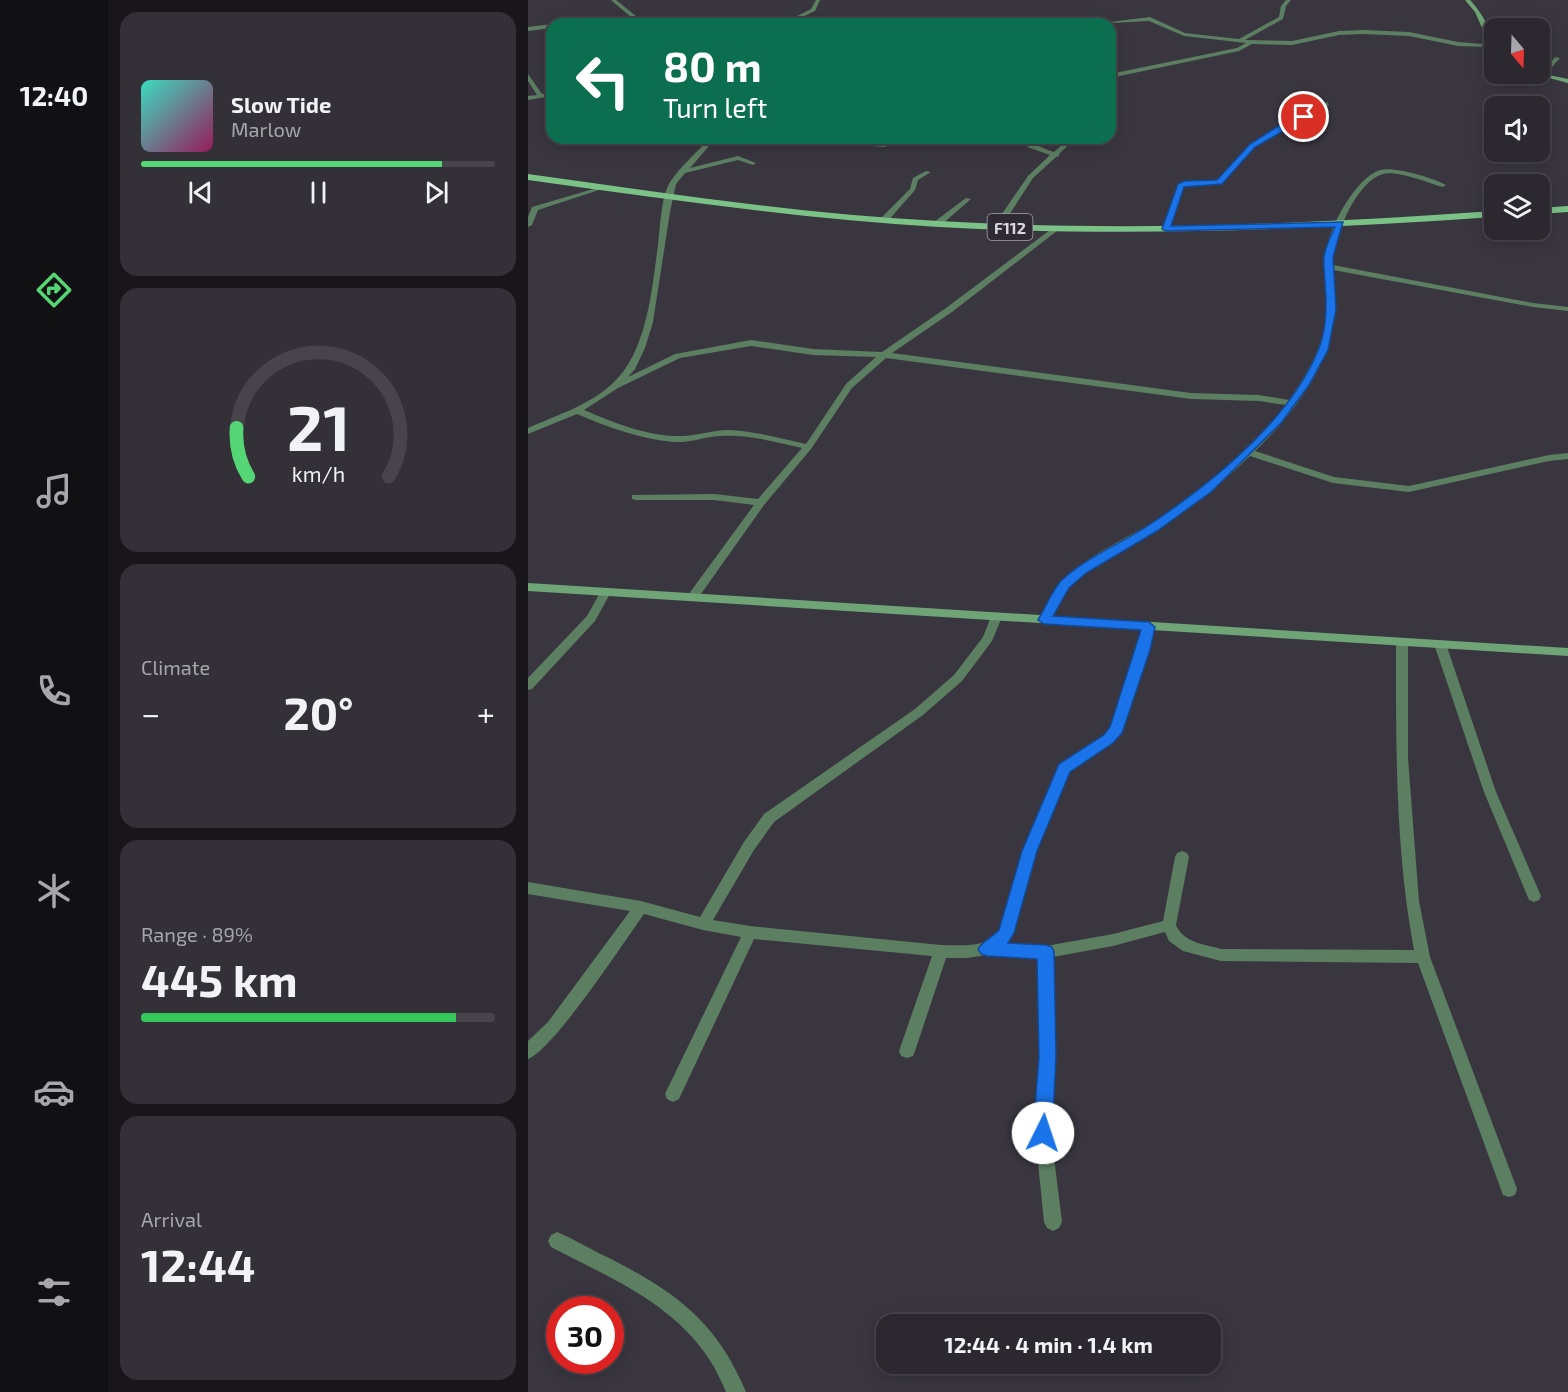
<!DOCTYPE html>
<html lang="en">
<head>
<meta charset="utf-8">
<style>
  body { margin:0; font-family:"Exo 2",sans-serif; background:#333038; color:#f1f3f6; height:100vh; display:flex; flex-direction:column; font-size:22px; white-space:nowrap }
  * { box-sizing:border-box; margin:0 }
  p { font-size:20px; color:#a6a6ab }
  .icon { flex:none; width:33px; height:33px; fill:none; stroke:currentColor; stroke-width:2; stroke-linecap:round; stroke-linejoin:round }
  .map { position:relative; flex:1; overflow:hidden }
  .drawer { display:flex; flex-direction:column; gap:12px; padding:12px; background:#18161a; width:420px }
  .drawer>* { flex:none }
  .top-card { position:absolute; left:18px; top:18px; width:570px; height:126px; border-radius:18px; box-shadow:0 3px 15px #0003,0 0 0 2px #47444c; background:#0b6e4f; color:#fff; overflow:hidden }
  .needle { width:39px; rotate:161deg }
  .buttons { position:absolute; left:956px; top:18px; display:grid; gap:12px }
  .buttons a { display:grid; place-items:center; width:66px; height:66px; border-radius:12px; background:#2b2830; box-shadow:0 3px 15px #0003,0 0 0 2px #47444c; font-size:30px }
  .speed { position:absolute; left:18px; top:1296px; display:flex; gap:12px; font-size:30px; font-weight:700; text-align:center }
  .speed>* { display:grid; place-content:center; width:78px; height:78px; border-radius:50%; background:#2b2830; box-shadow:0 3px 15px #0003,0 0 0 2px #47444c; line-height:1 }
  .speed .limit { border:9px solid #d22; background:#fff; color:#111 }
  .pin { position:absolute; display:grid; place-items:center; width:51px; height:51px; color:#fff; margin:-26px; border:3px solid #fff; border-radius:50%; box-shadow:0 2px 6px #0007 }
  .me { position:absolute; width:66px; margin:-33px; rotate:4deg; stroke-linejoin:round; filter:drop-shadow(0 0 4px #0008) }
  .turn { display:flex; align-items:center; gap:21px; height:126px; padding:0 18px; font-size:27px }
  .turn .icon { width:78px; height:78px; stroke-width:2.5 }
  .turn b { display:block; font-size:42px; line-height:51px }
  .big { font-size:45px; font-weight:700; line-height:1.1 }
  .drawer .widget { flex:1; display:flex; flex-direction:column; justify-content:center; gap:9px; min-width:0; padding:0 21px; border-radius:18px; background:#333038 }
  .drawer .dial { align-items:center; gap:0 }
  .dial svg { height:156px; overflow:visible; fill:none; stroke:#47444c; stroke-width:7; stroke-linecap:round; text-anchor:middle }
  .dial text { fill:#f1f3f6; stroke:none }
  .song { display:flex; align-items:center; gap:18px }
  .cover { width:72px; height:72px; border-radius:9px; background:linear-gradient(135deg,hsl(170 70% 55%),hsl(330 70% 35%)) }
  .played { height:6px; border-radius:3px; background:linear-gradient(90deg,#53d673 85%,#47444c 85%) }
  .keys { display:flex; justify-content:space-around; direction:ltr }
  .heat { display:flex; justify-content:space-between; align-items:center; font-size:33px; direction:ltr }
  .charge { height:9px; border-radius:4px; background:linear-gradient(90deg,#34c759 89%,#47444c 0) }
  .trip { position:absolute; left:348px; top:1314px; width:345px; height:60px; border-radius:18px; background:#2b2830; box-shadow:0 3px 15px #0003,0 0 0 2px #47444c; font-weight:700; line-height:60px; text-align:center }
  main { display:flex; flex:1; min-height:0 }
  .menu { display:flex; flex-direction:column; width:108px; justify-content:space-around; align-items:center; background:#111013; color:#a6a6ab }
  .menu .icon { width:42px; height:42px }
  .menu .active { color:#53d673 }
  .menu b { font-size:27px; color:#f1f3f6 }
  .map>svg:first-child { display:block }
</style>
</head>
<body>
<main>
<nav class="menu">
<b>12:40</b>
<svg class="icon active" aria-label="directions" viewBox="0 0 24 24"><path d="M12 3l9 9-9 9-9-9zM9 14v-3h6M13 9l2 2-2 2"/></svg>
<svg class="icon" aria-label="music" viewBox="0 0 24 24"><path d="M9 18V5l10-2v13"/><circle cx="6" cy="18" r="3"/><circle cx="16" cy="16" r="3"/></svg>
<svg class="icon" aria-label="phone" viewBox="0 0 24 24"><path d="M5 4h4l2 5-3 2q2 4 5 5l2-3 5 2v4C11 20 4 13 5 4z"/></svg>
<svg class="icon" aria-label="climate" viewBox="0 0 24 24"><path d="M12 3v18M4 7l16 10M4 17L20 7"/></svg>
<svg class="icon" aria-label="car" viewBox="0 0 24 24"><path d="M5 17H2v-5l4-1 3-4h7l3 4 3 1v5h-3M9 17h6M6 11h13"/><circle cx="7" cy="17" r="2"/><circle cx="17" cy="17" r="2"/></svg>
<svg class="icon" aria-label="filters" viewBox="0 0 24 24"><path d="M4 7h16M4 17h16"/><circle cx="9" cy="7" r="2"/><circle cx="15" cy="17" r="2"/></svg>
</nav>
<section class="drawer">
<div class="widget">
<div class="song"><i class="cover"></i><div><b>Slow Tide</b><p>Marlow</p></div></div>
<div class="played"></div>
<div class="keys"><svg class="icon" aria-label="previous" viewBox="0 0 24 24"><path d="M18 5L8 12l10 7zM5 5v14"/></svg><svg class="icon" aria-label="pause" viewBox="0 0 24 24"><path d="M8 5v14M16 5v14"/></svg><svg class="icon" aria-label="next" viewBox="0 0 24 24"><path d="M6 5l10 7-10 7zM19 5v14"/></svg></div>
</div>
<div class="widget dial"><svg viewBox="0 0 100 80">
<path d="M14 69A42 42 0 1 1 86 69"/>
<path d="M14 69A42 42 0 0 1 8 44" stroke="#53d673"/>
<text x="50" y="56" font-size="32" font-weight="700">21</text>
<text x="50" y="72" font-size="11">km/h</text>
</svg></div>
<div class="widget"><p>Climate</p>
<div class="heat"><a>−</a><b class="big">20°</b><a>+</a></div>
</div>
<div class="widget"><p>Range · 89%</p><b class="big">445 km</b><div class="charge"></div></div>
<div class="widget"><p>Arrival</p><b class="big">12:44</b></div>
</section>
<div class="map">
<svg width="1040" height="1392" viewBox="0 0 1040 1392">
  <rect width="100%" height="100%" fill="#393640"/>
  <g fill="none" stroke-linecap="round" stroke-linejoin="round">
    <g fill="#5c7e61" fill-rule="evenodd">
      <path d="M83,0H88L118,24H112L108,21L74,24L104,18Z"/>
      <path d="M288,0H292L287,11L260,24H253L283,9Z"/>
      <path d="M758,0H763L758,6L755,19L717,40L764,41L811,31L835,30L881,32L930,42L966,45L963,47L930,46L881,36L835,34L811,35L764,45L724,44L711,51L582,78V74L709,48L718,43L656,36L621,21L565,24L622,17L657,33L711,39L751,17L753,6Z"/>
      <path d="M34,22L54,24H31Z"/>
      <path d="M24,24V28L0,31V27Z"/>
      <path d="M1027,57L1032,58L1016,76H1012Z"/>
      <path d="M0,74L14,94L24,92V96L0,100V96L9,95L0,81Z"/>
      <path d="M799,102L801,105L757,128L727,147L693,184H665L656,187L642,229L635,231L651,185L664,180L689,181L723,145L753,126Z"/>
      <path d="M182,138H188L162,168L210,156L228,163L225,165L210,160L157,173L148,184L142,212L125,322L117,348L107,369L100,377L147,354L223,340L285,349L354,352L418,308L526,227H529V231L424,312L364,353L663,393L731,395L761,400C776,378 790,356 796,330C802,304 794,278 798,252C801,228 827,178 852,170C866,166 906,178 918,185L915,187C900,183 870,170 855,174C828,181 804,240 805,265L1005,303L1040,307V311L1005,307L805,270C806,287 808,304 806,321C799,371 762,417 727,451L806,477L881,486L1021,455L1040,453V459L1021,461L881,492L805,483L722,456C693,484 661,509 627,531C599,549 565,561 542,587C532,597 528,611 521,623L517,624L511,620C518,608 523,595 532,584C558,553 609,535 643,511C686,480 724,446 758,405L731,401L663,399L358,358L324,388L283,449L236,505L168,601H160L158,598L160,595L226,505L186,500H108L104,499V495L186,494L230,499L274,448C247,442 219,434 192,436C176,437 162,443 146,442C112,439 79,427 49,414L0,434V428C29,415 62,405 85,383C119,352 124,289 130,245C132,228 133,197 142,182C152,167 169,152 182,138ZM223,346L285,355L348,357L318,384L278,444C252,438 226,431 200,430C184,430 169,436 154,436C121,437 86,423 56,410L90,388L152,358Z"/>
      <path d="M333,138L327,141L360,145L357,147L321,144L318,142L320,139Z"/>
      <path d="M485,138C497,138 513,148 526,152L541,138H548L531,154V156L528,157L505,178L472,229H469L465,227L500,176L522,155L502,148Z"/>
      <path d="M398,171L403,172L390,180L387,190L359,222H353V218L382,189L385,178Z"/>
      <path d="M72,187L77,188L10,210L4,225L0,227V217L4,207Z"/>
      <path d="M438,198L443,199L412,226H406V222Z"/>
      <path d="M78,588L83,592L67,621L4,689L0,690V678L59,616L74,589Z"/>
      <path d="M468,613L474,617L464,641L434,681L395,715L246,822L226,850L185,920L222,926L413,945C435,945 457,949 472,930L495,851L531,768L533,765L577,736L583,728L615,627L621,623L627,627L595,730L585,742L542,771L509,851L485,933L478,944L518,946L585,934L635,921L647,857L649,853L654,851L659,853L661,857L648,925C656,943 676,944 693,949L886,950C867,849 868,745 868,642L874,638L878,639L880,642V758L891,901L902,957L989,1189L987,1195L981,1197L975,1195L890,963L693,961L655,951L641,941L637,932L585,946L525,957L528,1057L523,1133L534,1222L531,1228L525,1231L519,1228L516,1222L507,1133L512,1057L511,958L459,955L439,958H418L387,1051L385,1056L379,1058L373,1056L371,1051L404,956L226,939L151,1099L145,1102L139,1099L137,1094L213,937L175,930L116,914C96,942 26,1049 0,1059V1041L20,1022L102,911L0,894V882L113,901L172,917L216,842L236,814L387,709L426,675L455,637L464,614Z"/>
      <path d="M912,640L918,644L968,792L1013,896L1011,900L1006,902L1001,900L956,792L906,644Z"/>
      <path d="M29,1232C46,1239 62,1249 79,1257C146,1291 188,1320 218,1392H198C193,1381 188,1369 181,1359C144,1302 80,1277 23,1247L20,1241L23,1235Z"/>
    </g>
    <g fill="#6ea476" fill-rule="evenodd">
      <path d="M937,0H942C953,12 966,32 966,50L963,48L947,12Z"/>
      <path d="M1011,73L1040,79V83L1006,74Z"/>
      <path d="M0,583L1040,648V656L0,591Z"/>
    </g>
    <g fill="#7bc287" fill-rule="evenodd">
      <path d="M0,174C137,193 273,214 411,221C596,232 781,224 966,211V217C781,230 596,237 411,227C273,219 137,199 0,180Z"/>
      <path d="M1040,206V212L1011,214V208Z"/>
    </g>
  </g>
  <path fill="#1a73e8" stroke="#114b97" stroke-width="1.5" d="M774,116L780,117L727,147L694,184L656,187L643,226L815,222L805,257L808,309L800,350L781,385L753,423L683,492L629,531L558,573L541,588L525,616L621,622L627,627L622,650L594,733L585,743L542,772L509,851L486,933L480,943L518,945L524,947L526,952L528,1057L524,1133L521,1139L515,1142L508,1139L505,1133L511,1057L509,959L459,956L453,954L450,949C454,941 465,937 471,930L494,851L531,764L576,735L582,727L613,630L516,624L510,620C517,608 524,591 533,581C558,557 593,544 621,525C684,483 760,422 790,351C799,330 799,305 797,284C797,275 795,265 796,257C797,247 803,236 807,227L638,231L634,229L650,184L657,181L689,180L722,144L752,125Z"/>
  <g text-anchor="middle" dominant-baseline="central" stroke-width="6" stroke-linejoin="round" paint-order="stroke">
    <rect fill="#2f2b35" stroke="#a7a4ab" stroke-width="1.5" x="459.5" y="214" width="45" height="26" rx="4.5"/>
    <g font-size="16" font-weight="bold" fill="#dad8de">
      <text x="482" y="227">F112</text>
    </g>
  </g>
</svg>
<div class="buttons">
<a><svg class="needle" viewBox="-14 -14 28 28"><path d="M0-13l5 13h-10z" fill="#e53935"/><path d="M0 13l5-13h-10z" fill="#a6a6ab"/></svg></a>
<a><svg class="icon" aria-label="sound" viewBox="0 0 24 24"><path d="M4 9h4l5-4v14l-5-4H4zM17 9q2 3 0 6"/></svg></a>
<a><svg class="icon" aria-label="layers" viewBox="0 0 24 24"><path d="M12 4l9 5-9 5-9-5zM3 14l9 5 9-5"/></svg></a>
</div>
<div class="speed"><div class="limit">30</div></div>
<div class="pin" style="left:776px;top:117px;background:#d93025"><svg class="icon" aria-label="arrive" viewBox="0 0 24 24"><path d="M6 21V4h12l-3 4 3 4H6"/></svg></div>
<svg class="me" style="left:515px;top:1133px" viewBox="-20 -20 40 40"><circle r="19" fill="#fff"/><path d="M0-13L10 11 0 6-10 11z" fill="#1a73e8"/></svg>
<div class="trip">12:44 · 4 min · 1.4 km</div>
<div class="top-card">
<div class="turn"><svg class="icon" aria-label="left" viewBox="0 0 24 24"><path d="M17 20v-9H6M10 6l-5 5 5 5"/></svg><div><b>80 m</b>Turn left</div></div>
</div>
</div>
</main>
</body>
</html>
